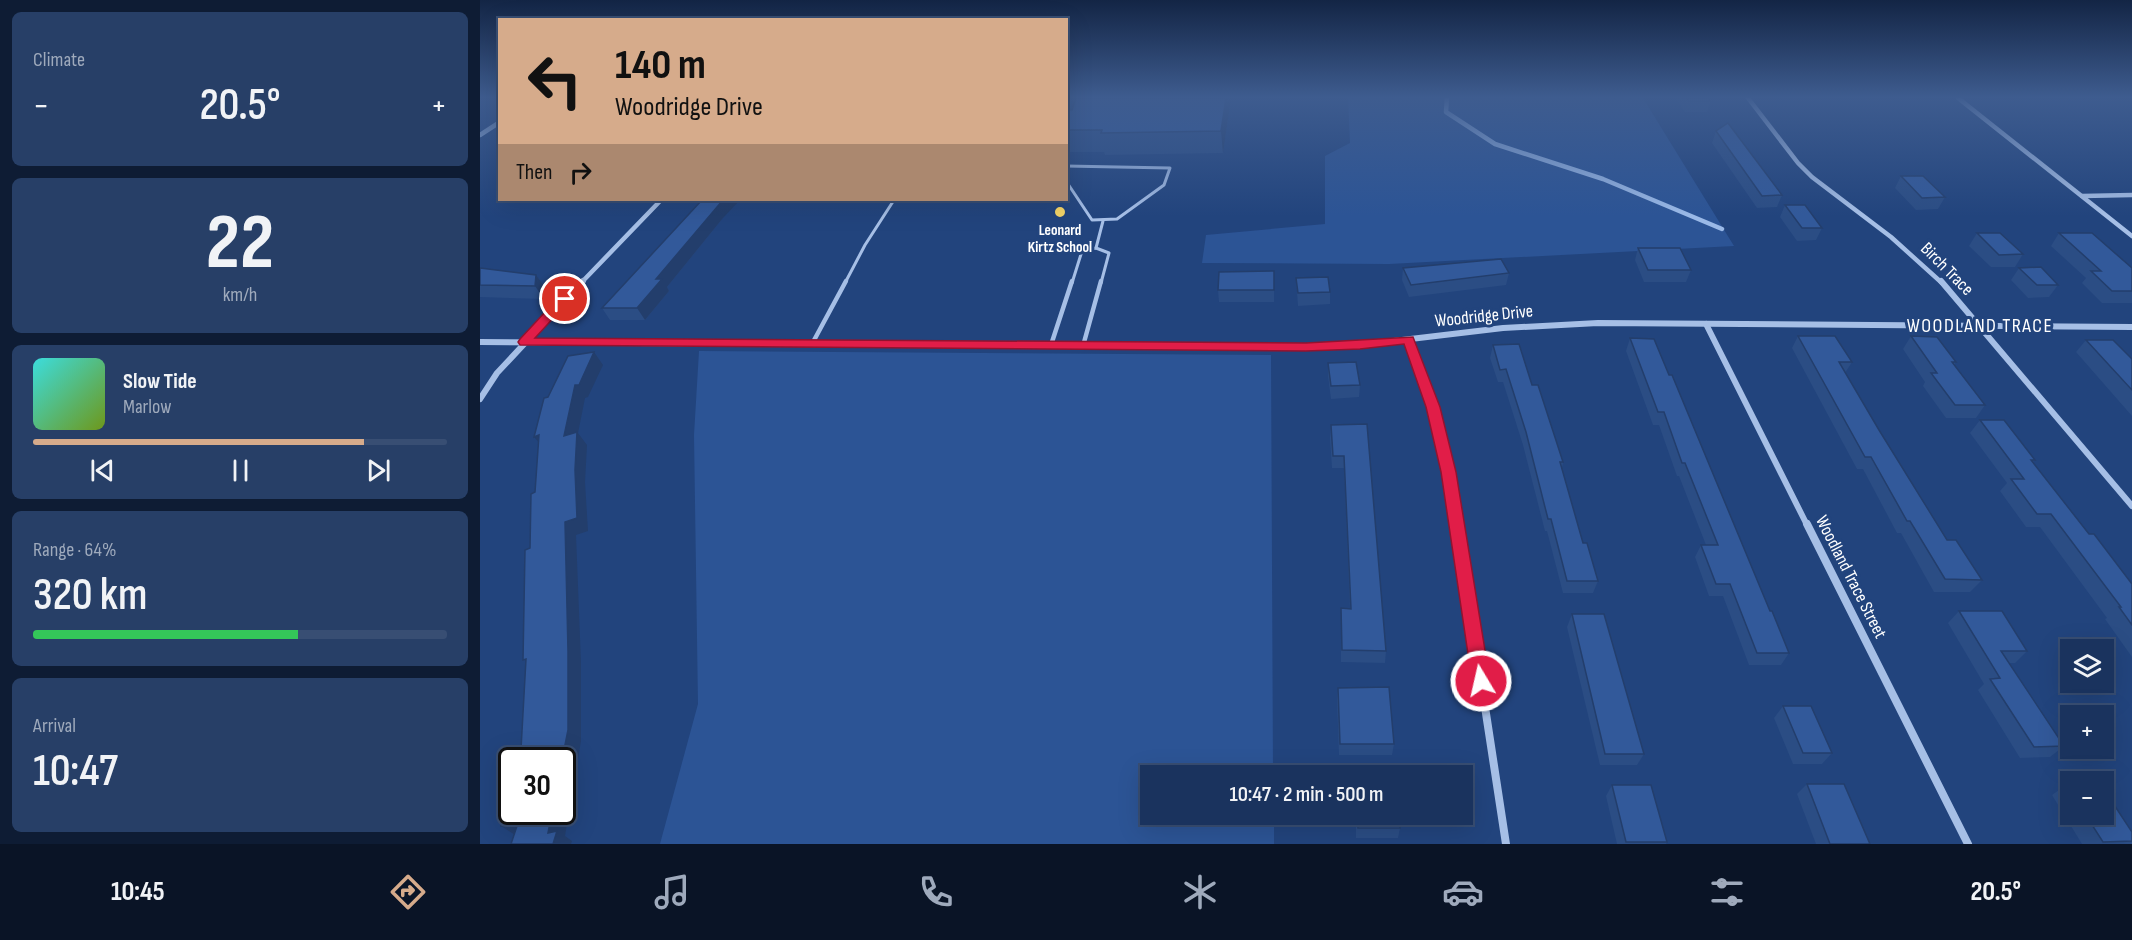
<!DOCTYPE html>
<html lang="en">
<head>
<meta charset="utf-8">
<style>
  body { margin:0; font-family:"Sofia Sans Condensed",sans-serif; background:#273f67; color:#f1f3f6; height:100vh; display:flex; flex-direction:column; font-size:22px; white-space:nowrap }
  * { box-sizing:border-box; margin:0 }
  p { font-size:20px; color:#9faabc }
  .icon { flex:none; width:33px; height:33px; fill:none; stroke:currentColor; stroke-width:2; stroke-linecap:round; stroke-linejoin:round }
  .map { position:relative; flex:1; overflow:hidden }
  .drawer { display:flex; flex-direction:column; gap:12px; padding:12px; background:#0e1c34; width:480px }
  .drawer>* { flex:none }
  .banner { position:absolute; left:18px; top:18px; width:570px; height:183px; border-radius:0px; box-shadow:0 6px 24px #0002,0 0 0 2px #384e73; background:#d6ab8b; color:#111; overflow:hidden }
  .fabs { position:absolute; left:1580px; top:639px; display:grid; gap:12px }
  .fabs a { display:grid; place-items:center; width:54px; height:54px; border-radius:0px; background:#1a335e; box-shadow:0 6px 24px #0002,0 0 0 2px #384e73; font-size:30px }
  .speed { position:absolute; left:18px; top:747px; display:flex; gap:12px; font-size:30px; font-weight:700; text-align:center }
  .speed>* { display:grid; place-content:center; width:78px; height:78px; border-radius:50%; background:#1a335e; box-shadow:0 6px 24px #0002,0 0 0 2px #384e73; line-height:1 }
  .speed .limit { border:3px solid #111; border-radius:9px; background:#fff; color:#111 }
  .pin { position:absolute; display:grid; place-items:center; width:51px; height:51px; color:#fff; margin:-26px; border:3px solid #fff; border-radius:50%; box-shadow:0 2px 6px #0007 }
  .me { position:absolute; width:66px; margin:-33px; rotate:351deg; stroke-linejoin:round; filter:drop-shadow(0 0 4px #0008) }
  .turn { display:flex; align-items:center; gap:21px; height:126px; padding:0 18px; font-size:27px }
  .turn .icon { width:78px; height:78px; stroke-width:2.5 }
  .turn b { display:block; font-size:42px; line-height:51px }
  .then { display:flex; align-items:center; height:57px; padding:0 18px; background:#0003; gap:12px; font-size:22px }
  .big { font-size:45px; font-weight:600; line-height:1.1 }
  .drawer .tile { flex:1; display:flex; flex-direction:column; justify-content:center; gap:9px; min-width:0; padding:0 21px; border-radius:9px; background:#273f67 }
  .drawer .dial { align-items:center; gap:0 }
  .dial b { font-size:78px; line-height:1 }
  .song { display:flex; align-items:center; gap:18px }
  .cover { width:72px; height:72px; border-radius:9px; background:linear-gradient(135deg,hsl(180 70% 55%),hsl(80 70% 35%)) }
  .played { height:6px; border-radius:3px; background:linear-gradient(90deg,#d6ab8b 80%,#384e73 80%) }
  .keys { display:flex; justify-content:space-around; direction:ltr }
  .heat { display:flex; justify-content:space-between; align-items:center; font-size:33px; direction:ltr }
  .charge { height:9px; border-radius:4px; background:linear-gradient(90deg,#34c759 64%,#384e73 0) }
  .trip { position:absolute; left:660px; top:765px; width:333px; height:60px; border-radius:0px; background:#1a335e; box-shadow:0 6px 24px #0002,0 0 0 2px #384e73; font-weight:600; line-height:60px; text-align:center }
  .dock { display:flex; height:96px; justify-content:space-around; align-items:center; background:#0a1426; color:#9faabc }
  .dock .icon { width:42px; height:42px }
  .dock .active { color:#d6ab8b }
  .dock b { font-size:27px; color:#f1f3f6 }
  main { display:flex; flex:1; min-height:0 }
  .map>svg:first-child { display:block }
</style>
</head>
<body>
<main>
<section class="drawer">
<div class="tile"><p>Climate</p>
<div class="heat"><a>−</a><b class="big">20.5°</b><a>+</a></div>
</div>
<div class="tile dial"><b>22</b><p>km/h</p></div>
<div class="tile">
<div class="song"><i class="cover"></i><div><b>Slow Tide</b><p>Marlow</p></div></div>
<div class="played"></div>
<div class="keys"><svg class="icon" aria-label="previous" viewBox="0 0 24 24"><path d="M18 5L8 12l10 7zM5 5v14"/></svg><svg class="icon" aria-label="pause" viewBox="0 0 24 24"><path d="M8 5v14M16 5v14"/></svg><svg class="icon" aria-label="next" viewBox="0 0 24 24"><path d="M6 5l10 7-10 7zM19 5v14"/></svg></div>
</div>
<div class="tile"><p>Range · 64%</p><b class="big">320 km</b><div class="charge"></div></div>
<div class="tile"><p>Arrival</p><b class="big">10:47</b></div>
</section>
<div class="map">
<svg width="1652" height="844" viewBox="0 0 1652 844">
  <rect width="100%" height="100%" fill="#22447d"/>
  <g fill="#2c5495">
    <path d="M868,98H1163L1254,246L909,264L722,263L726,235L845,224V156L870,143Z"/>
    <path d="M219,351L791,355L793,775L670,776V814L794,815V844H180L218,704L214,435Z"/>
  </g>
  <g fill="none" stroke-linecap="round" stroke-linejoin="round">
    <path stroke="#9ab9e7" stroke-width="4.5" d="M967,98L966,112L1015,144L1123,179L1242,229"/>
    <g stroke="#a6bfe6" stroke-width="3">
      <path d="M586,166L690,168L684,185L637,219L612,220L586,181"/>
      <path d="M616,248L623,221"/>
      <path d="M365,283L385,245L414,200"/>
      <path d="M592,283L602,251L616,248L629,253L621,283"/>
    </g>
    <g stroke="#a6bfe6" stroke-width="4.5">
      <path d="M332,344L366,281"/>
      <path d="M571,345L592,281"/>
      <path d="M603,346L621,281"/>
    </g>
    <g stroke="#a6bfe6" stroke-width="4.5">
      <path d="M1268,98L1318,163L1332,177L1411,237L1462,283"/>
      <path d="M1478,98L1652,236"/>
      <path d="M0,135L20,122"/>
      <path d="M1602,196L1652,195"/>
      <path d="M101,283L181,200"/>
    </g>
    <g stroke="#a6bfe6" stroke-width="6">
      <path d="M1461,281L1652,506"/>
      <path d="M1226,324L1327,525"/>
      <path d="M929,340L953,407L969,472L977,525"/>
      <path d="M0,342L826,347L880,345L1023,328L1118,323L1652,327"/>
      <path d="M0,399L17,373L103,281"/>
    </g>
    <g stroke="#a6bfe6" stroke-width="8">
      <path d="M977,524L1026,844"/>
      <path d="M1327,524L1488,844"/>
    </g>
  </g>
  <g fill="#2b4d84">
    <path d="M596,98H751L743,153L625,155L624,152H586V110H592Z"/>
    <path d="M1196,98H1228L1231,101L1227,112H1205Z"/>
    <path d="M1236,131L1302,195L1297,207L1277,208L1232,143Z"/>
    <path d="M1421,176L1465,197L1458,209L1436,210L1415,188Z"/>
    <path d="M1305,205L1342,228L1336,240L1317,241L1300,217Z"/>
    <path d="M243,218L187,287L189,291L165,320H130L122,308Z"/>
    <path d="M1497,233L1543,254L1535,267H1511L1489,246Z"/>
    <path d="M1579,233L1652,268V303H1622L1602,283L1606,278L1571,246Z"/>
    <path d="M1158,248L1211,270L1206,282H1164L1155,260Z"/>
    <path d="M0,268L56,275L65,287L64,299L0,297Z"/>
    <path d="M923,268L1029,273L1026,285L929,297L922,280Z"/>
    <path d="M1539,268L1578,285L1569,297L1548,298L1531,280Z"/>
    <path d="M794,271V302H739L738,290Z"/>
    <path d="M816,278L850,292V304L818,306Z"/>
    <path d="M1318,336L1372,362L1365,373L1399,430L1467,540L1502,580L1490,592H1454L1421,533H1417L1383,469H1377L1312,348Z"/>
    <path d="M1431,336L1476,362L1474,365L1505,405L1496,418H1466L1443,386L1445,382L1423,349Z"/>
    <path d="M1150,338L1189,375L1290,611L1309,653L1301,665H1269L1243,596H1229L1215,557L1221,545H1226L1199,476H1197L1179,425H1173L1146,351Z"/>
    <path d="M1606,340L1652,359V416L1596,352Z"/>
    <path d="M1013,345L1052,385L1083,462L1082,468L1103,543L1118,581L1113,593H1083L1067,531H1065L1043,445L1023,382H1018L1010,358Z"/>
    <path d="M848,363L880,385L879,397L851,399L848,376Z"/>
    <path d="M1500,420L1555,460L1553,462L1609,534L1652,584V657L1625,619L1627,618L1560,527H1546L1520,491L1527,483L1490,433Z"/>
    <path d="M887,424L906,651L905,663L861,662V608L870,609L864,468H852L850,438L851,425Z"/>
    <path d="M1479,611L1547,651L1535,663H1529L1584,746L1570,757L1540,758L1498,690L1504,684L1468,623Z"/>
    <path d="M1092,614L1164,754L1157,765H1120L1087,627Z"/>
    <path d="M858,688L914,744L912,755H859L857,699Z"/>
    <path d="M1303,706L1352,753L1342,764H1313L1294,718Z"/>
    <path d="M1327,784L1390,844H1336L1317,794Z"/>
    <path d="M1132,785L1187,842L1186,844H1137L1126,796Z"/>
    <path d="M1586,785H1590V814H1623L1652,832V844H1602L1572,795Z"/>
    <path d="M876,814H919L920,828L918,838H876Z"/>
  </g>
  <g fill="#233e6c">
    <path d="M746,98H751L743,153L741,131Z"/>
    <path d="M243,200H260L243,218L187,287L189,291L165,320L157,308L176,279Z"/>
    <path d="M56,275L65,287L64,299L55,286Z"/>
    <path d="M114,352L123,365L108,397L105,398L98,433L107,445L105,482L108,531L96,535L101,663V741L85,836L92,841L91,844H73L68,833L72,812H82V760L85,522L84,436L95,385Z"/>
    <path d="M59,435L65,449L54,437Z"/>
    <path d="M39,820L37,836L21,826Z"/>
  </g>
  <g fill="#32599a" stroke="#233e6c" stroke-width="1.5">
    <path d="M596,98H746L741,131L621,133L622,130H586V110H592Z"/>
    <path d="M1206,98H1228L1231,101H1209Z"/>
    <path d="M1248,123L1302,195L1282,196L1236,131Z"/>
    <path d="M1421,176H1443L1465,197L1442,198Z"/>
    <path d="M222,200H243L176,279H182L157,308H122Z"/>
    <path d="M1305,205H1325L1342,228H1322Z"/>
    <path d="M1497,233H1520L1543,254L1519,255Z"/>
    <path d="M1579,233H1612L1652,268V291H1632L1611,271H1621Z"/>
    <path d="M1158,248H1200L1211,270H1168Z"/>
    <path d="M1021,259L1029,273L931,285L923,268Z"/>
    <path d="M1561,267L1578,285H1557L1539,268Z"/>
    <path d="M0,268L56,275L55,286L0,285Z"/>
    <path d="M794,271V290H738L739,272Z"/>
    <path d="M848,277L850,292L818,293L816,278Z"/>
    <path d="M1318,336H1355L1372,362H1359L1399,430L1467,540H1476L1502,580L1465,579L1430,521H1427L1391,457H1385Z"/>
    <path d="M1431,336L1457,337L1476,362H1472L1505,405H1475L1451,373H1457Z"/>
    <path d="M1150,338L1174,339L1189,375H1192L1290,611H1292L1309,653H1277L1250,584H1236L1221,545H1238L1205,463H1202L1184,412H1178Z"/>
    <path d="M1606,340H1633L1652,359V390Z"/>
    <path d="M1039,344L1052,385H1058L1083,462H1080L1103,543H1107L1118,581H1087L1071,519H1068L1046,432L1026,369L1020,370L1013,345Z"/>
    <path d="M114,352L99,385H95L84,436L97,432L95,470L97,518L85,522L88,651V730L82,760H36L38,750L41,749L46,659L43,660L45,550L50,548L51,494L55,492L59,435L54,437L64,398L68,397L88,356Z"/>
    <path d="M876,362L880,385L851,386L848,363Z"/>
    <path d="M1500,420H1524L1555,460H1551L1609,534H1614L1652,584V625L1639,607H1641L1571,514H1557L1531,479H1544Z"/>
    <path d="M887,424L906,651L862,650L861,608L871,609L864,456H853L851,425Z"/>
    <path d="M1479,611H1522L1547,651H1521L1584,746L1554,747L1510,679L1520,678Z"/>
    <path d="M1092,614H1124L1164,754H1125Z"/>
    <path d="M909,687L914,744H860L858,688Z"/>
    <path d="M1303,706H1331L1352,753H1323Z"/>
    <path d="M32,780V812H72L68,833L77,831L73,844H31L39,820L21,826Z"/>
    <path d="M1327,784H1364L1390,844H1350Z"/>
    <path d="M1132,785H1171L1187,842H1146Z"/>
    <path d="M1623,788L1652,832V841L1623,842L1605,814H1623Z"/>
    <path d="M877,814H919L920,828H878Z"/>
  </g>
  <linearGradient id="sky" x2="0" y2="1"><stop stop-color="#132545"/><stop offset="0.45" stop-color="#3e5c8f"/><stop offset="1" stop-color="#3e5c8f" stop-opacity="0"/></linearGradient>
  <rect width="1652" height="216" fill="url(#sky)"/>
  <path fill="#e11d48" stroke="#92132f" stroke-width="1.5" d="M85,295L90,299L89,301L55,338L826,343L933,337L960,407L976,472L1010,681L1007,687L1001,689L995,687L992,681L961,472L946,407L924,344L880,349L826,351L40,345L38,342L40,339L80,296Z"/>
  <circle fill="#f2d368" stroke="#22447d" stroke-width="2" cx="580" cy="212" r="6"/>
  <g text-anchor="middle" dominant-baseline="central" stroke-width="6" stroke-linejoin="round" paint-order="stroke">
    <g font-size="15" font-weight="bold" fill="#fff" stroke="#22447d">
      <text x="580" y="230">Leonard<tspan x="580" dy="17">Kirtz School</tspan></text>
    </g>
    <g font-size="18" fill="#fff" stroke="#22447d">
      <text transform="translate(1467 269) rotate(45)">Birch Trace</text>
      <text transform="translate(1004 316) rotate(-6)">Woodridge Drive</text>
      <text transform="translate(1371 577) rotate(63)">Woodland Trace Street</text>
    </g>
    <g font-size="20" letter-spacing="1.5" fill="#fff" stroke="#22447d">
      <text x="1500" y="326">WOODLAND TRACE</text>
    </g>
  </g>
</svg>
<div class="fabs">
<a><svg class="icon" aria-label="layers" viewBox="0 0 24 24"><path d="M12 4l9 5-9 5-9-5zM3 14l9 5 9-5"/></svg></a>
<a>+</a>
<a>−</a>
</div>
<div class="speed"><div class="limit">30</div></div>
<div class="pin" style="left:85px;top:299px;background:#d93025"><svg class="icon" aria-label="arrive" viewBox="0 0 24 24"><path d="M6 21V4h12l-3 4 3 4H6"/></svg></div>
<svg class="me" style="left:1001px;top:681px" viewBox="-20 -20 40 40"><circle r="17" fill="#e11d48" stroke="#fff" stroke-width="3"/><path d="M0-11L8 9 0 5-8 9z" fill="#fff"/></svg>
<div class="trip">10:47 · 2 min · 500 m</div>
<div class="banner">
<div class="turn"><svg class="icon" aria-label="left" viewBox="0 0 24 24"><path d="M17 20v-9H6M10 6l-5 5 5 5"/></svg><div><b>140 m</b>Woodridge Drive</div></div>
<div class="then">Then<svg class="icon" aria-label="right" viewBox="0 0 24 24"><path d="M7 20v-9h11M14 6l5 5-5 5"/></svg></div>
</div>
</div>
</main>
<nav class="dock">
<b>10:45</b>
<svg class="icon active" aria-label="directions" viewBox="0 0 24 24"><path d="M12 3l9 9-9 9-9-9zM9 14v-3h6M13 9l2 2-2 2"/></svg>
<svg class="icon" aria-label="music" viewBox="0 0 24 24"><path d="M9 18V5l10-2v13"/><circle cx="6" cy="18" r="3"/><circle cx="16" cy="16" r="3"/></svg>
<svg class="icon" aria-label="phone" viewBox="0 0 24 24"><path d="M5 4h4l2 5-3 2q2 4 5 5l2-3 5 2v4C11 20 4 13 5 4z"/></svg>
<svg class="icon" aria-label="climate" viewBox="0 0 24 24"><path d="M12 3v18M4 7l16 10M4 17L20 7"/></svg>
<svg class="icon" aria-label="car" viewBox="0 0 24 24"><path d="M5 17H2v-5l4-1 3-4h7l3 4 3 1v5h-3M9 17h6M6 11h13"/><circle cx="7" cy="17" r="2"/><circle cx="17" cy="17" r="2"/></svg>
<svg class="icon" aria-label="filters" viewBox="0 0 24 24"><path d="M4 7h16M4 17h16"/><circle cx="9" cy="7" r="2"/><circle cx="15" cy="17" r="2"/></svg>
<b>20.5°</b>
</nav>
</body>
</html>
